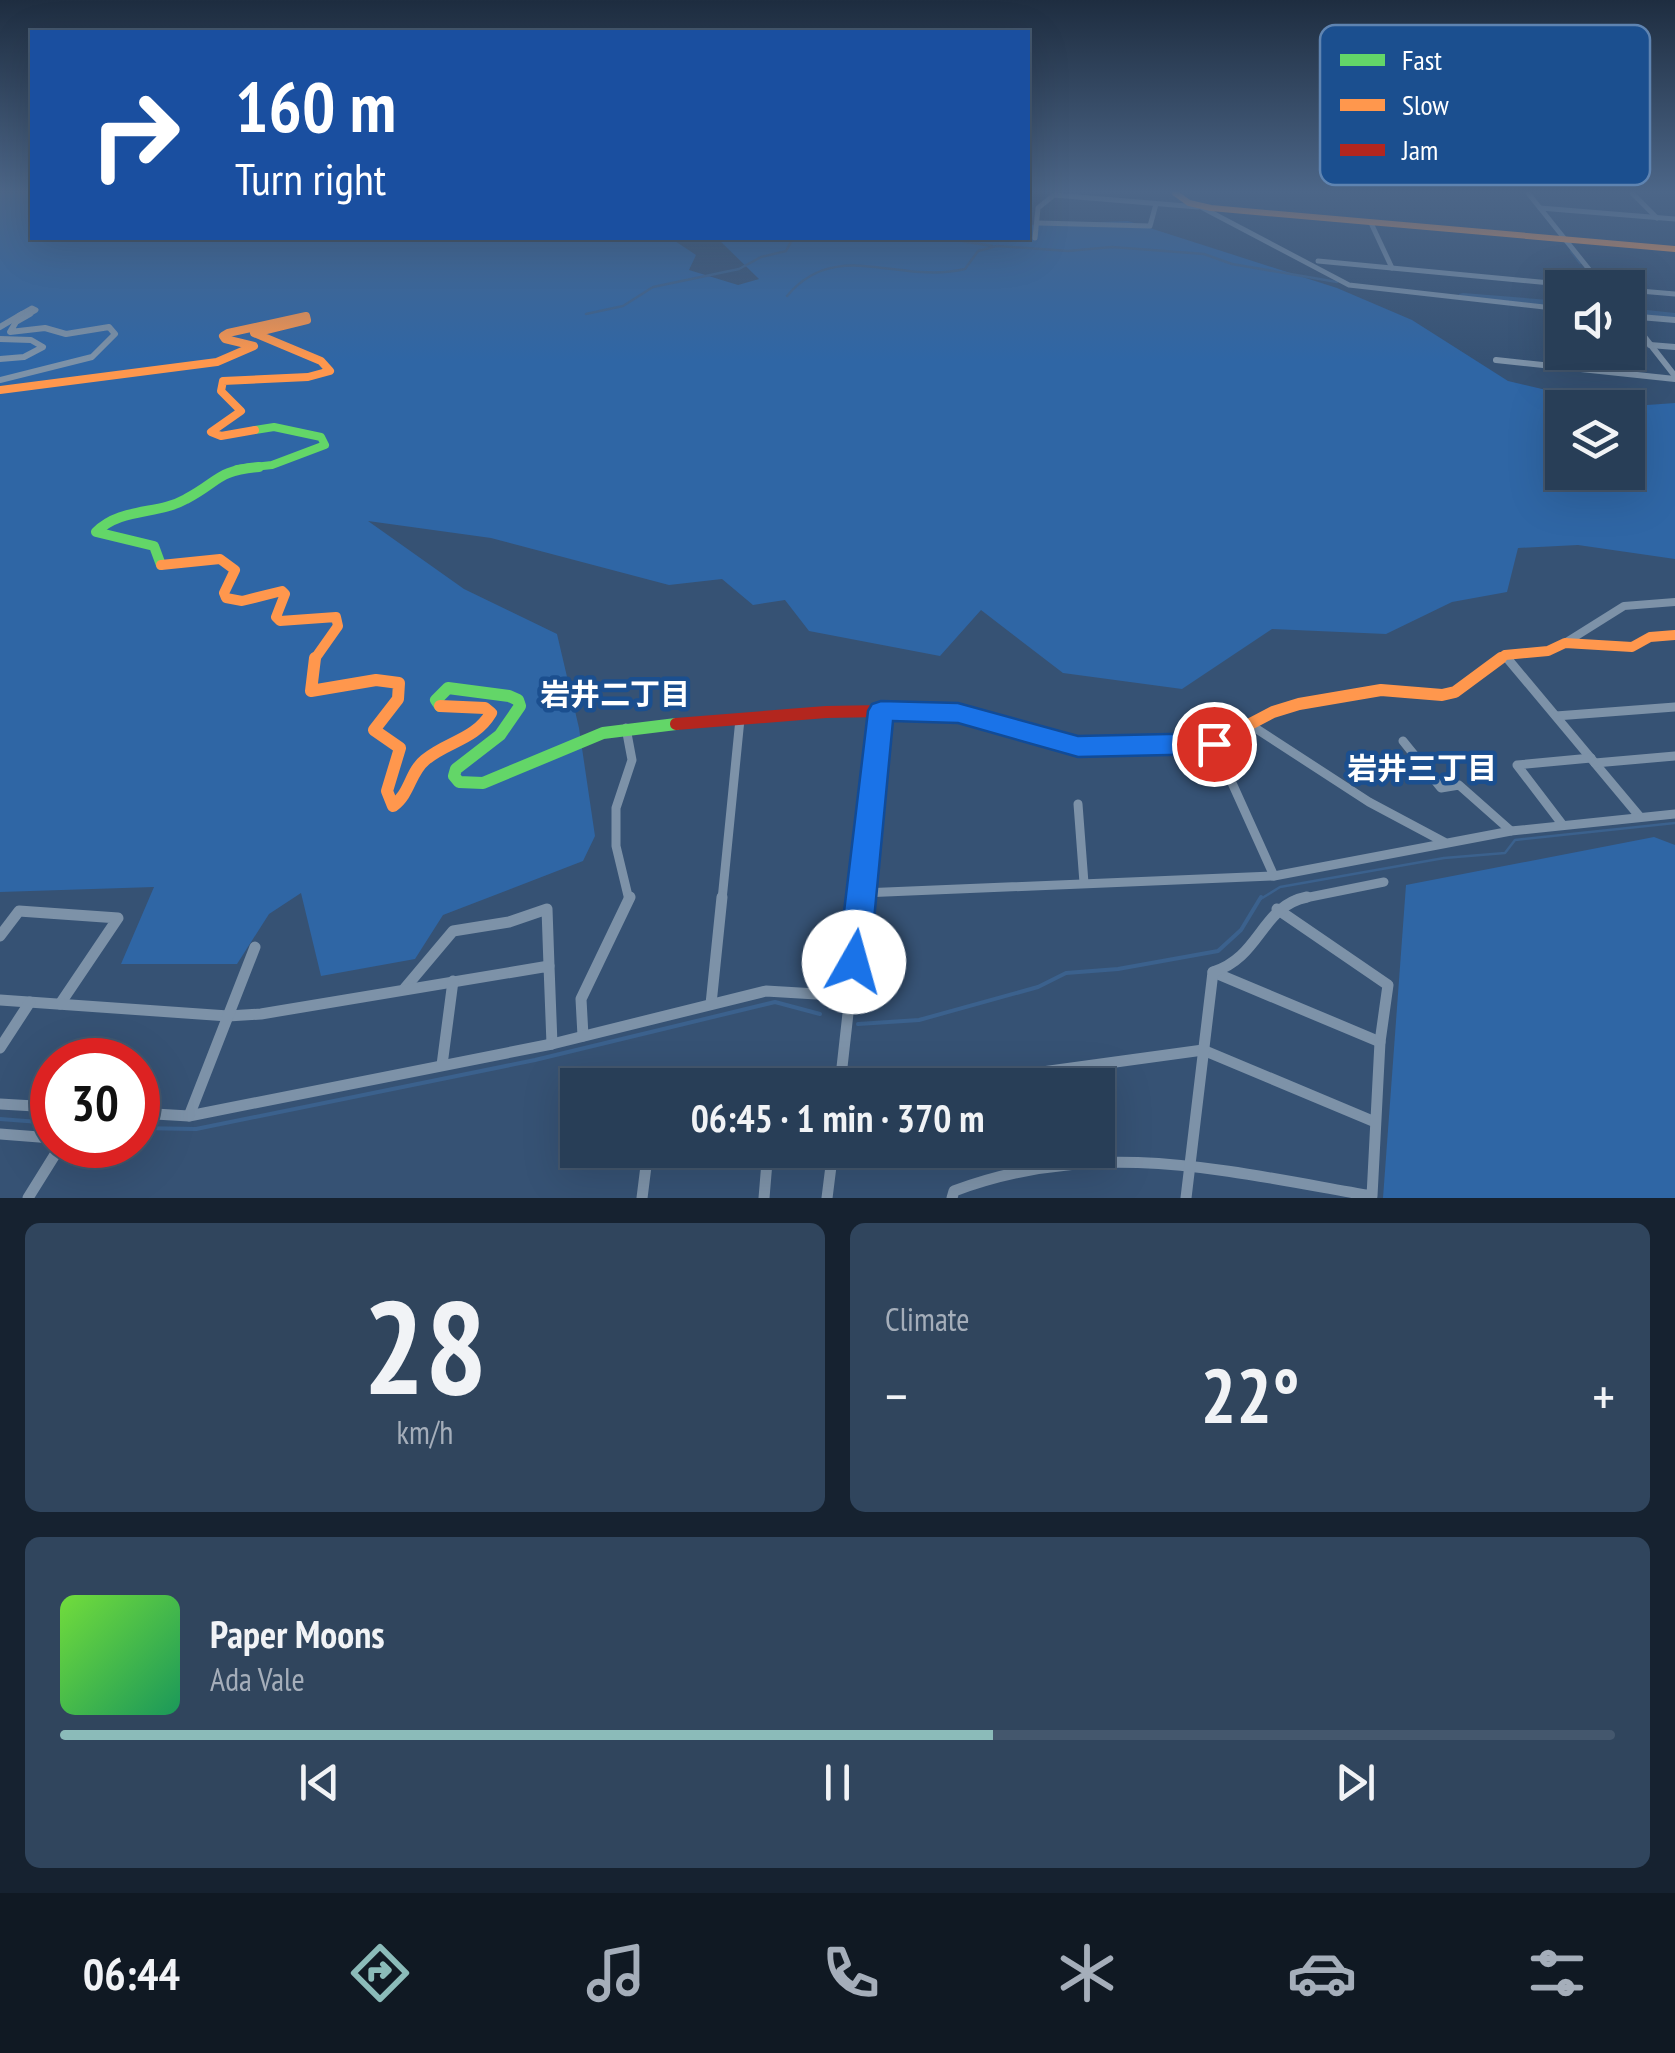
<!DOCTYPE html>
<html lang="en">
<head>
<meta charset="utf-8">
<style>
  body { margin:0; font-family:"PT Sans Narrow","Noto Sans JP",sans-serif; background:#30455d; color:#f1f3f6; height:100vh; display:flex; flex-direction:column; font-size:38px; white-space:nowrap }
  * { box-sizing:border-box; margin:0 }
  p { font-size:32px; color:#a5aeba }
  .icon { flex:none; width:55px; height:55px; fill:none; stroke:currentColor; stroke-width:2; stroke-linecap:round; stroke-linejoin:round }
  .map { position:relative; height:1198px; overflow:hidden }
  .panel { display:flex; flex-direction:column; gap:25px; padding:25px; background:#162230; flex:1 }
  .panel>* { flex:none }
  .top-card { position:absolute; left:30px; top:30px; width:1000px; height:210px; border-radius:0px; box-shadow:0 10px 40px #0002,0 0 0 2px #44576d; background:#1a4fa0; color:#fff; overflow:hidden }
  .buttons { position:absolute; left:1545px; top:270px; display:grid; gap:20px }
  .buttons a { display:grid; place-items:center; width:100px; height:100px; border-radius:0px; background:#283e57; box-shadow:0 10px 40px #0002,0 0 0 2px #44576d; font-size:50px }
  .speed { position:absolute; left:30px; top:1038px; display:flex; gap:20px; font-size:50px; font-weight:700; text-align:center }
  .speed>* { display:grid; place-content:center; width:130px; height:130px; border-radius:50%; background:#283e57; box-shadow:0 10px 40px #0002,0 0 0 2px #44576d; line-height:1 }
  .speed .limit { border:15px solid #d22; background:#fff; color:#111 }
  .pin { position:absolute; display:grid; place-items:center; width:85px; height:85px; color:#fff; margin:-42px; border:5px solid #fff; border-radius:50%; box-shadow:0 2px 10px #0007 }
  .me { position:absolute; width:110px; margin:-55px; rotate:7deg; stroke-linejoin:round; filter:drop-shadow(0 0 8px #0008) }
  .turn { display:flex; align-items:center; gap:35px; height:210px; padding:0 40px; font-size:45px }
  .turn .icon { width:130px; height:130px; stroke-width:2.5 }
  .turn b { display:block; font-size:70px; line-height:85px }
  .big { font-size:75px; font-weight:600; line-height:1.1 }
  .panel .widget { flex:1; display:flex; flex-direction:column; justify-content:center; gap:15px; min-width:0; padding:0 35px; border-radius:15px; background:#30455d }
  .panel .dial { align-items:center; gap:0 }
  .dial b { font-size:130px; line-height:1 }
  .song { display:flex; align-items:center; gap:30px }
  .cover { width:120px; height:120px; border-radius:15px; background:linear-gradient(135deg,hsl(100 70% 55%),hsl(150 70% 35%)) }
  .played { height:10px; border-radius:5px; background:linear-gradient(90deg,#8bbbb9 60%,#44576d 60%) }
  .keys { display:flex; justify-content:space-around; direction:ltr }
  .heat { display:flex; justify-content:space-between; align-items:center; font-size:55px; direction:ltr }
  .panel .tiles { flex:1; display:grid; gap:25px; grid-template-columns:1fr 1fr }
  .widget:last-child { grid-column:span 2 }
  .trip { position:absolute; left:560px; top:1068px; width:555px; height:100px; border-radius:0px; background:#283e57; box-shadow:0 10px 40px #0002,0 0 0 2px #44576d; font-weight:600; line-height:100px; text-align:center }
  .menu { display:flex; height:160px; justify-content:space-around; align-items:center; background:#101923; color:#a5aeba }
  .menu .icon { width:70px; height:70px }
  .menu .selected { color:#8bbbb9 }
  .menu b { font-size:45px; color:#f1f3f6 }
  .map>svg:first-child { display:block }
</style>
</head>
<body>
<div class="map">
<svg width="1675" height="1198" viewBox="0 0 1675 1198">
  <rect width="100%" height="100%" fill="#365274"/>
  <g fill="#2f66a5" fill-rule="evenodd">
    <path d="M0,193H32V238H674L672,239L696,255L689,270L738,285L759,279L717,238H1028V225L1128,221L1337,288L1412,320L1508,381L1619,407L1675,403V559L1578,545L1518,548L1507,592L1452,602L1386,634L1272,629L1182,689L1063,673L981,610L940,656L809,631L785,600L753,605L722,579L669,585L491,538L368,521L464,589L557,634L579,728L595,836L583,861L443,915L415,959L321,976L301,893L269,914L237,964H121L154,887L0,892ZM1562,408H1628V472H1562Z"/>
    <path d="M1654,837L1675,845V1198H1383L1406,885Z"/>
  </g>
  <g fill="none" stroke-linecap="round" stroke-linejoin="round">
    <g stroke="#3b618d" stroke-width="2.5">
      <path d="M944,238L992,246"/>
      <path d="M1571,251L1580,263"/>
      <path d="M787,296C836,237 899,285 965,269L978,251L997,246L1068,251L1112,247L1204,254L1232,264L1337,282"/>
      <path d="M586,314L623,306L653,287L739,269L761,257L786,251L793,238"/>
      <path d="M1259,900L1280,887L1444,858L1505,853L1515,840L1675,823"/>
    </g>
    <g stroke="#3b618d" stroke-width="4">
      <path d="M858,1024L919,1020L1038,987L1066,973L1118,969L1218,951L1241,930L1261,897"/>
      <path d="M0,1119L52,1123"/>
      <path d="M138,1128L196,1129L535,1060L775,1002L820,1014"/>
    </g>
    <g fill="#3b618d" fill-rule="evenodd">
      <path d="M1463,293L1562,301V308L1459,298V294Z"/>
      <path d="M1628,308L1675,313V321L1628,315Z"/>
    </g>
    <g stroke="#7d92a8" stroke-width="5">
      <path d="M1528,193L1604,288"/>
      <path d="M1632,193L1657,218"/>
      <path d="M1201,207L1349,285L1562,309"/>
      <path d="M1540,208L1675,219"/>
      <path d="M1039,223L1150,226L1156,204"/>
      <path d="M1371,223L1392,268"/>
      <path d="M1035,238L1038,208L1054,195L1198,207"/>
      <path d="M1318,261L1603,288"/>
      <path d="M1628,290L1675,294"/>
      <path d="M18,316L32,308L36,310L26,316"/>
    </g>
    <g stroke="#7d92a8" stroke-width="6">
      <path d="M1628,316L1675,376"/>
      <path d="M1628,316L1675,320"/>
      <path d="M0,327L22,314"/>
      <path d="M0,339L31,340L43,347L24,357L0,359"/>
      <path d="M1650,345L1675,347"/>
      <path d="M1496,360L1675,379"/>
      <path d="M0,380L92,357L115,334L109,327L66,334L45,328L10,332L16,322L30,314"/>
    </g>
    <g stroke="#7d92a8" stroke-width="8">
      <path d="M1565,643L1624,606L1675,602"/>
      <path d="M1505,655L1509,660"/>
    </g>
    <g stroke="#7d92a8" stroke-width="9">
      <path d="M1507,658L1640,817"/>
      <path d="M1556,716L1675,707"/>
      <path d="M1249,724L1369,802L1444,842"/>
      <path d="M626,728L632,760L616,808V846L629,900"/>
      <path d="M1403,741L1441,788L1459,785L1511,831"/>
      <path d="M1214,743L1274,876"/>
      <path d="M1595,763L1675,756"/>
      <path d="M1078,804L1084,883"/>
      <path d="M1562,824L1517,765L1591,758"/>
      <path d="M862,893L1274,876L1511,831L1675,814"/>
      <path d="M722,900L740,719"/>
      <path d="M860,900L881,712"/>
      <path d="M1295,900L1384,882"/>
    </g>
    <g stroke="#7d92a8" stroke-width="11">
      <path d="M0,936L19,911L118,918L60,1004"/>
      <path d="M1213,972L1380,1042"/>
      <path d="M405,988L453,931L509,922L547,909L549,966"/>
      <path d="M0,1000L228,1016L261,1014L549,966L552,1044"/>
      <path d="M711,1004L722,897"/>
      <path d="M583,1036L581,999L630,897"/>
      <path d="M0,1048L30,1002"/>
      <path d="M442,1065L453,981"/>
      <path d="M657,1085V1078L840,1081"/>
      <path d="M840,1085L861,897"/>
      <path d="M986,1085L1013,1076L1203,1050L1375,1122"/>
      <path d="M0,1104L52,1107"/>
      <path d="M138,1113L189,1116L552,1044L766,991L850,996"/>
      <path d="M189,1116L255,947"/>
      <path d="M0,1134L52,1138"/>
      <path d="M28,1198L61,1145"/>
      <path d="M642,1198L648,1150"/>
      <path d="M764,1198L768,1150"/>
      <path d="M827,1198L833,1150"/>
      <path d="M952,1198L954,1191C1098,1137 1226,1171 1372,1196L1380,1042L1388,985L1277,909"/>
      <path d="M1186,1198L1213,972C1261,957 1261,906 1307,897"/>
    </g>
    <path stroke="#63d668" stroke-width="8" d="M237,469L272,465L325,445L321,437L274,427L255,430"/>
    <path stroke="#63d668" stroke-width="10" d="M161,565L154,546L96,532C121,507 158,515 186,499C220,481 216,471 259,467"/>
    <path stroke="#63d668" stroke-width="12" d="M440,706L436,700L448,688L509,696L518,700L520,706L500,735L456,769L454,776L459,782L483,783L603,733L676,724"/>
    <path stroke="#ff974d" stroke-width="6" d="M1175,193L1189,203L1211,208L1675,249"/>
    <path stroke="#ff974d" stroke-width="8" d="M0,390L217,362L254,346L225,339L223,336L228,333L306,316L307,320L254,333L321,361L330,371L308,377L223,381L221,391L241,411L211,432L221,436L255,430"/>
    <g stroke="#ff974d" stroke-width="10">
      <path d="M161,565L220,559L235,570L224,593L226,598L242,601L282,591L285,594L276,617L280,621L336,617L338,626L314,660"/>
      <path d="M1498,660L1505,655L1548,651L1565,643L1632,647L1650,637L1675,635"/>
    </g>
    <g stroke="#ff974d" stroke-width="12">
      <path d="M315,658L311,691L376,680L399,683L398,699L374,730L400,748L387,791L393,806C410,794 410,772 425,760C448,741 475,740 491,713L485,708L440,706"/>
      <path d="M1164,746L1214,743L1273,712L1299,704L1381,690L1442,695L1455,692L1501,658"/>
    </g>
    <path stroke="#b3261e" stroke-width="12" d="M676,724L826,712L937,710L1078,747L1164,746"/>
  </g>
  <linearGradient id="sky" x2="0" y2="1"><stop stop-color="#1e2d40"/><stop offset="0.53" stop-color="#4c6688"/><stop offset="1" stop-color="#4c6688" stop-opacity="0"/></linearGradient>
  <rect width="1675" height="361" fill="url(#sky)"/>
  <path fill="#1a73e8" stroke="#114b97" stroke-width="2.5" d="M881,701L958,703L1078,736L1214,733L1223,736L1227,744L1223,751L1214,754L1078,757L958,723L893,721L870,962L865,973L854,977L843,973L838,962L868,711L872,704Z"/>
  <g text-anchor="middle" dominant-baseline="central" stroke-width="9" stroke-linejoin="round" paint-order="stroke">
    <g font-size="30" font-weight="bold" fill="#fff" stroke="#1b4f8f">
      <text x="615" y="693">岩井二丁目</text>
      <text x="1422" y="767">岩井三丁目</text>
    </g>
  </g>
  <rect x="1320" y="25" width="330" height="160" rx="15" fill="#1b4f8f" stroke="#5f84b1" stroke-width="2.5"/>
  <rect x="1340" y="54" width="45" height="12" fill="#63d668"/>
  <rect x="1340" y="99" width="45" height="12" fill="#ff974d"/>
  <rect x="1340" y="144" width="45" height="12" fill="#b3261e"/>
  <g font-size="28" fill="#fff">
    <text x="1402" y="70">Fast</text>
    <text x="1402" y="115">Slow</text>
    <text x="1402" y="160">Jam</text>
  </g>
</svg>
<div class="buttons">
<a><svg class="icon" aria-label="sound" viewBox="0 0 24 24"><path d="M4 9h4l5-4v14l-5-4H4zM17 9q2 3 0 6"/></svg></a>
<a><svg class="icon" aria-label="layers" viewBox="0 0 24 24"><path d="M12 4l9 5-9 5-9-5zM3 14l9 5 9-5"/></svg></a>
</div>
<div class="speed"><div class="limit">30</div></div>
<div class="pin" style="left:1214px;top:744px;background:#d93025"><svg class="icon" aria-label="arrive" viewBox="0 0 24 24"><path d="M6 21V4h12l-3 4 3 4H6"/></svg></div>
<svg class="me" style="left:854px;top:962px" viewBox="-20 -20 40 40"><circle r="19" fill="#fff"/><path d="M0-13L10 11 0 6-10 11z" fill="#1a73e8"/></svg>
<div class="trip">06:45 · 1 min · 370 m</div>
<div class="top-card">
<div class="turn"><svg class="icon" aria-label="right" viewBox="0 0 24 24"><path d="M7 20v-9h11M14 6l5 5-5 5"/></svg><div><b>160 m</b>Turn right</div></div>
</div>
</div>
<section class="panel">
<div class="tiles">
<div class="widget dial"><b>28</b><p>km/h</p></div>
<div class="widget"><p>Climate</p>
<div class="heat"><a>−</a><b class="big">22°</b><a>+</a></div>
</div>
<div class="widget">
<div class="song"><i class="cover"></i><div><b>Paper Moons</b><p>Ada Vale</p></div></div>
<div class="played"></div>
<div class="keys"><svg class="icon" aria-label="previous" viewBox="0 0 24 24"><path d="M18 5L8 12l10 7zM5 5v14"/></svg><svg class="icon" aria-label="pause" viewBox="0 0 24 24"><path d="M8 5v14M16 5v14"/></svg><svg class="icon" aria-label="next" viewBox="0 0 24 24"><path d="M6 5l10 7-10 7zM19 5v14"/></svg></div>
</div>
</div>
</section>
<nav class="menu">
<b>06:44</b>
<svg class="icon selected" aria-label="directions" viewBox="0 0 24 24"><path d="M12 3l9 9-9 9-9-9zM9 14v-3h6M13 9l2 2-2 2"/></svg>
<svg class="icon" aria-label="music" viewBox="0 0 24 24"><path d="M9 18V5l10-2v13"/><circle cx="6" cy="18" r="3"/><circle cx="16" cy="16" r="3"/></svg>
<svg class="icon" aria-label="phone" viewBox="0 0 24 24"><path d="M5 4h4l2 5-3 2q2 4 5 5l2-3 5 2v4C11 20 4 13 5 4z"/></svg>
<svg class="icon" aria-label="climate" viewBox="0 0 24 24"><path d="M12 3v18M4 7l16 10M4 17L20 7"/></svg>
<svg class="icon" aria-label="car" viewBox="0 0 24 24"><path d="M5 17H2v-5l4-1 3-4h7l3 4 3 1v5h-3M9 17h6M6 11h13"/><circle cx="7" cy="17" r="2"/><circle cx="17" cy="17" r="2"/></svg>
<svg class="icon" aria-label="filters" viewBox="0 0 24 24"><path d="M4 7h16M4 17h16"/><circle cx="9" cy="7" r="2"/><circle cx="15" cy="17" r="2"/></svg>
</nav>
</body>
</html>
